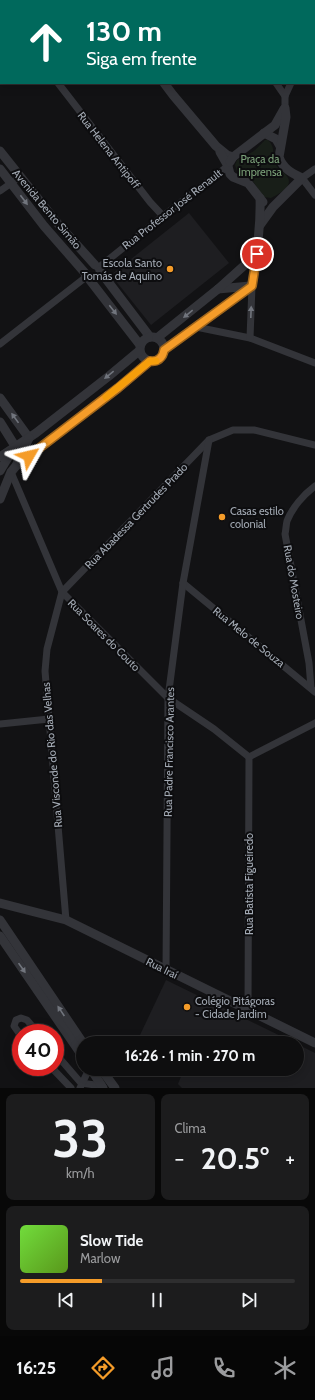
<!DOCTYPE html>
<html lang="pt">
<head>
<meta charset="utf-8">
<style>
  body { margin:0; font-family:Cabin,sans-serif; background:#1c1c1d; color:#f1f3f6; height:100vh; display:flex; flex-direction:column; font-size:15px; white-space:nowrap }
  * { box-sizing:border-box; margin:0 }
  p { font-size:13px; color:#9b9c9e }
  .icon { flex:none; width:22px; height:22px; fill:none; stroke:currentColor; stroke-width:2; stroke-linecap:round; stroke-linejoin:round }
  .map { position:relative; height:1088px; overflow:hidden }
  .panel { display:flex; flex-direction:column; gap:6px; padding:6px; background:#080808; flex:1 }
  .panel>* { flex:none }
  .banner { position:absolute; left:0px; top:0px; width:315px; height:84px; box-shadow:0 2px 10px #0003,0 0 0 1px #2e2e2f; background:#00695c; color:#fff; overflow:hidden }
  .speed { position:absolute; left:12px; top:1024px; display:flex; gap:8px; font-size:20px; font-weight:700; text-align:center }
  .speed>* { display:grid; place-content:center; width:52px; height:52px; border-radius:50%; background:#0e0e0f; box-shadow:0 2px 10px #0003,0 0 0 1px #2e2e2f; line-height:1 }
  .speed .limit { border:6px solid #d22; background:#fff; color:#111 }
  .pin { position:absolute; display:grid; place-items:center; width:34px; height:34px; color:#fff; margin:-17px; border:2px solid #fff; border-radius:50%; box-shadow:0 1px 4px #0007 }
  .me { position:absolute; width:44px; margin:-22px; rotate:53deg; stroke-linejoin:round; filter:drop-shadow(0 0 3px #0008) }
  .turn { display:flex; align-items:center; gap:14px; height:84px; padding:0 20px; font-size:18px }
  .turn .icon { width:52px; height:52px; stroke-width:2.5 }
  .turn b { display:block; font-size:28px; line-height:34px }
  .big { font-size:30px; font-weight:700; line-height:1.1 }
  .panel .widget { flex:1; display:flex; flex-direction:column; justify-content:center; gap:6px; min-width:0; padding:0 14px; border-radius:8px; background:#1c1c1d }
  .panel .dial { align-items:center; gap:0 }
  .dial b { font-size:52px; line-height:1 }
  .song { display:flex; align-items:center; gap:12px }
  .cover { width:48px; height:48px; border-radius:6px; background:linear-gradient(135deg,hsl(100 70% 55%),hsl(90 70% 35%)) }
  .played { height:4px; border-radius:2px; background:linear-gradient(90deg,#f59c29 30%,#2e2e2f 30%) }
  .keys { display:flex; justify-content:space-around; direction:ltr }
  .heat { display:flex; justify-content:space-between; align-items:center; font-size:22px; direction:ltr }
  .panel .tiles { flex:1; display:grid; gap:6px; grid-template-columns:1fr 1fr }
  .widget:last-child { grid-column:span 2 }
  .trip { position:absolute; left:76px; top:1036px; width:228px; height:40px; border-radius:20px; background:#0e0e0f; box-shadow:0 2px 10px #0003,0 0 0 1px #2e2e2f; font-weight:700; line-height:40px; text-align:center }
  .dock { display:flex; height:64px; justify-content:space-around; align-items:center; background:#060606; color:#9b9c9e }
  .dock .icon { width:28px; height:28px }
  .dock .selected { color:#f59c29 }
  .dock b { font-size:18px; color:#f1f3f6 }
  .map>svg:first-child { display:block }
</style>
</head>
<body>
<div class="map">
<svg width="315" height="1088" viewBox="0 0 315 1088">
  <rect width="100%" height="100%" fill="#121214"/>
  <g fill="#1e1e21">
    <path d="M189,213L229,263L151,325L111,275Z"/>
    <path d="M166,980L295,1043H154L140,1035Z"/>
    <path d="M297,1044L315,1053V1088H182L178,1084L184,1069H297Z"/>
  </g>
  <path fill="#181e18" d="M265,140H268C276,147 272,155 275,163C278,170 285,172 288,178C293,187 277,195 271,198L263,197C253,181 254,179 237,171L235,165L237,160L254,151Z"/>
  <g fill="none" stroke-linecap="round" stroke-linejoin="round">
    <g stroke="#333439" stroke-width="7">
      <path d="M212,0L213,1"/>
      <path d="M301,1V0"/>
      <path d="M0,8L1,10"/>
      <path d="M314,42L315,43"/>
      <path d="M314,62L315,61"/>
      <path d="M58,83L150,202L163,216"/>
      <path d="M276,83L285,96"/>
      <path d="M285,108V96L291,83"/>
      <path d="M315,169L302,178L315,195"/>
      <path d="M0,191L20,177"/>
      <path d="M98,268L163,216L228,166"/>
      <path d="M196,327L250,338L315,363"/>
      <path d="M250,338L252,286"/>
      <path d="M0,344L86,277"/>
      <path d="M11,472L62,592L168,698L214,729L249,757"/>
      <path d="M183,583L315,692"/>
      <path d="M311,688L309,663L285,534C286,530 286,525 287,521C292,508 304,494 315,486"/>
      <path d="M0,724L49,719"/>
      <path d="M249,757L315,723"/>
      <path d="M66,920L45,671L47,649L62,592L209,440L233,430H254L315,445"/>
      <path d="M166,970L168,698L183,583L209,440"/>
      <path d="M248,1010L249,757"/>
      <path d="M21,1036L14,1026L16,1020L21,1018L27,1020L38,1033"/>
      <path d="M55,1053L81,1083L102,1086"/>
      <path d="M51,1067L71,1088"/>
      <path d="M80,1088L89,1069"/>
    </g>
    <g stroke="#333439" stroke-width="9">
      <path d="M101,0L102,1"/>
      <path d="M164,83L173,95L216,146L227,155L233,157"/>
      <path d="M264,133L276,139L280,146"/>
      <path d="M0,151L59,225L95,265"/>
      <path d="M220,152L228,166L230,174L233,177L248,183L263,202"/>
      <path d="M230,162L233,157L275,125L284,109"/>
      <path d="M0,169L44,226L85,273"/>
      <path d="M260,225L273,207L302,178C292,173 283,169 279,157L286,117L285,108"/>
      <path d="M100,271L150,337"/>
      <path d="M89,279L140,345"/>
      <path d="M218,289L250,286"/>
      <circle cx="152" cy="349" r="12"/>
      <path d="M157,338L218,289L257,254"/>
      <path d="M164,350L252,286C256,257 261,227 260,198"/>
      <path d="M0,398L29,438"/>
      <path d="M0,422L15,446"/>
      <path d="M0,457L36,433L109,376L139,351"/>
      <path d="M16,466L118,388L150,361"/>
      <path d="M0,471L12,451"/>
      <path d="M0,499L11,472L16,466L29,438"/>
      <path d="M0,903L66,920L315,1043"/>
      <path d="M0,920L83,1043"/>
      <path d="M0,936L83,1057"/>
      <path d="M91,1069L103,1088"/>
      <path d="M101,1069L115,1088"/>
    </g>
  </g>
  <defs><path id="oneway-solid" d="M-6-.8H1V-3.2L6.5 0L1 3.2V.8H-6Z"/></defs>
  <g fill="#71757d">
    <use href="#oneway-solid" transform="translate(24 200) rotate(53)"/>
    <use href="#oneway-solid" transform="translate(113 310) rotate(52)"/>
    <use href="#oneway-solid" transform="translate(251 312) rotate(-88)"/>
    <use href="#oneway-solid" transform="translate(188 314) rotate(141)"/>
    <use href="#oneway-solid" transform="translate(109 375) rotate(141)"/>
    <use href="#oneway-solid" transform="translate(15 418) rotate(-126)"/>
    <use href="#oneway-solid" transform="translate(22 968) rotate(55)"/>
    <use href="#oneway-solid" transform="translate(61 1011) rotate(-124)"/>
  </g>
  <g fill="none" stroke-linecap="round" stroke-linejoin="round">
    <g stroke="#9f651b" stroke-width="10">
      <path id="route" d="M29,456L118,388L150,361C157,362 163,358 164,350L252,286L257,254"/>
    </g>
    <use href="#route" stroke="#f59c29" stroke-width="7"/>
    <path stroke="#f59e0b" stroke-width="7" d="M106,397L150,361H156"/>
  </g>
  <g fill="#f59c29" stroke="#0d0d0f" stroke-width="1.5">
    <circle cx="170" cy="269" r="4"/>
    <circle cx="222" cy="517" r="4"/>
    <circle cx="187" cy="1007" r="4"/>
  </g>
  <g text-anchor="middle" dominant-baseline="central" stroke-width="4" stroke-linejoin="round" paint-order="stroke">
    <g font-size="11" fill="#a3aab4" stroke="#0d0d0f">
      <text transform="translate(109 150) rotate(52)">Rua Helena Antipoff</text>
      <text transform="translate(47 209) rotate(50)">Avenida Bento Simão</text>
      <text transform="translate(172 209) rotate(-38)">Rua Professor José Renault</text>
      <text transform="translate(136 516) rotate(-46)">Rua Abadessa Gertrudes Prado</text>
      <text transform="translate(294 582) rotate(80)">Rua do Mosteiro</text>
      <text transform="translate(104 635) rotate(45)">Rua Soares do Couto</text>
      <text transform="translate(249 637) rotate(39)">Rua Melo de Souza</text>
      <text transform="translate(169 752) rotate(-89)">Rua Padre Francisco Arantes</text>
      <text transform="translate(52 755) rotate(-95)">Rua Visconde do Rio das Velhas</text>
      <text transform="translate(249 884) rotate(-90)">Rua Batista Figueiredo</text>
      <text transform="translate(162 968) rotate(26)">Rua Iraí</text>
    </g>
    <g font-size="11" fill="#7ba079" stroke="#0d0d0f">
      <text x="260" y="159">Praça da<tspan x="260" dy="13">Imprensa</tspan></text>
    </g>
    <g font-size="11" fill="#a3aab4" stroke="#0d0d0f" text-anchor="start">
      <text x="162" y="263" text-anchor="end">Escola Santo<tspan x="162" dy="13">Tomás de Aquino</tspan></text>
      <text x="230" y="511">Casas estilo<tspan x="230" dy="13">colonial</tspan></text>
      <text x="195" y="1001">Colégio Pitágoras<tspan x="195" dy="13">- Cidade Jardim</tspan></text>
    </g>
  </g>
</svg>
<div class="speed"><div class="limit">40</div></div>
<div class="pin" style="left:257px;top:254px;background:#d93025"><svg class="icon" aria-label="arrive" viewBox="0 0 24 24"><path d="M6 21V4h12l-3 4 3 4H6"/></svg></div>
<svg class="me" style="left:29px;top:456px" viewBox="-20 -20 40 40"><path d="M0-17L14 15 0 8-14 15z" fill="#f59c29" stroke="#fff" stroke-width="4"/></svg>
<div class="trip">16:26 · 1 min · 270 m</div>
<div class="banner">
<div class="turn"><svg class="icon" aria-label="ahead" viewBox="0 0 24 24"><path d="M12 20V5M6 11l6-6 6 6"/></svg><div><b>130 m</b>Siga em frente</div></div>
</div>
</div>
<section class="panel">
<div class="tiles">
<div class="widget dial"><b>33</b><p>km/h</p></div>
<div class="widget"><p>Clima</p>
<div class="heat"><a>−</a><b class="big">20.5°</b><a>+</a></div>
</div>
<div class="widget">
<div class="song"><i class="cover"></i><div><b>Slow Tide</b><p>Marlow</p></div></div>
<div class="played"></div>
<div class="keys"><svg class="icon" aria-label="previous" viewBox="0 0 24 24"><path d="M18 5L8 12l10 7zM5 5v14"/></svg><svg class="icon" aria-label="pause" viewBox="0 0 24 24"><path d="M8 5v14M16 5v14"/></svg><svg class="icon" aria-label="next" viewBox="0 0 24 24"><path d="M6 5l10 7-10 7zM19 5v14"/></svg></div>
</div>
</div>
</section>
<nav class="dock">
<b>16:25</b>
<svg class="icon selected" aria-label="directions" viewBox="0 0 24 24"><path d="M12 3l9 9-9 9-9-9zM9 14v-3h6M13 9l2 2-2 2"/></svg>
<svg class="icon" aria-label="music" viewBox="0 0 24 24"><path d="M9 18V5l10-2v13"/><circle cx="6" cy="18" r="3"/><circle cx="16" cy="16" r="3"/></svg>
<svg class="icon" aria-label="phone" viewBox="0 0 24 24"><path d="M5 4h4l2 5-3 2q2 4 5 5l2-3 5 2v4C11 20 4 13 5 4z"/></svg>
<svg class="icon" aria-label="climate" viewBox="0 0 24 24"><path d="M12 3v18M4 7l16 10M4 17L20 7"/></svg>
</nav>
</body>
</html>
